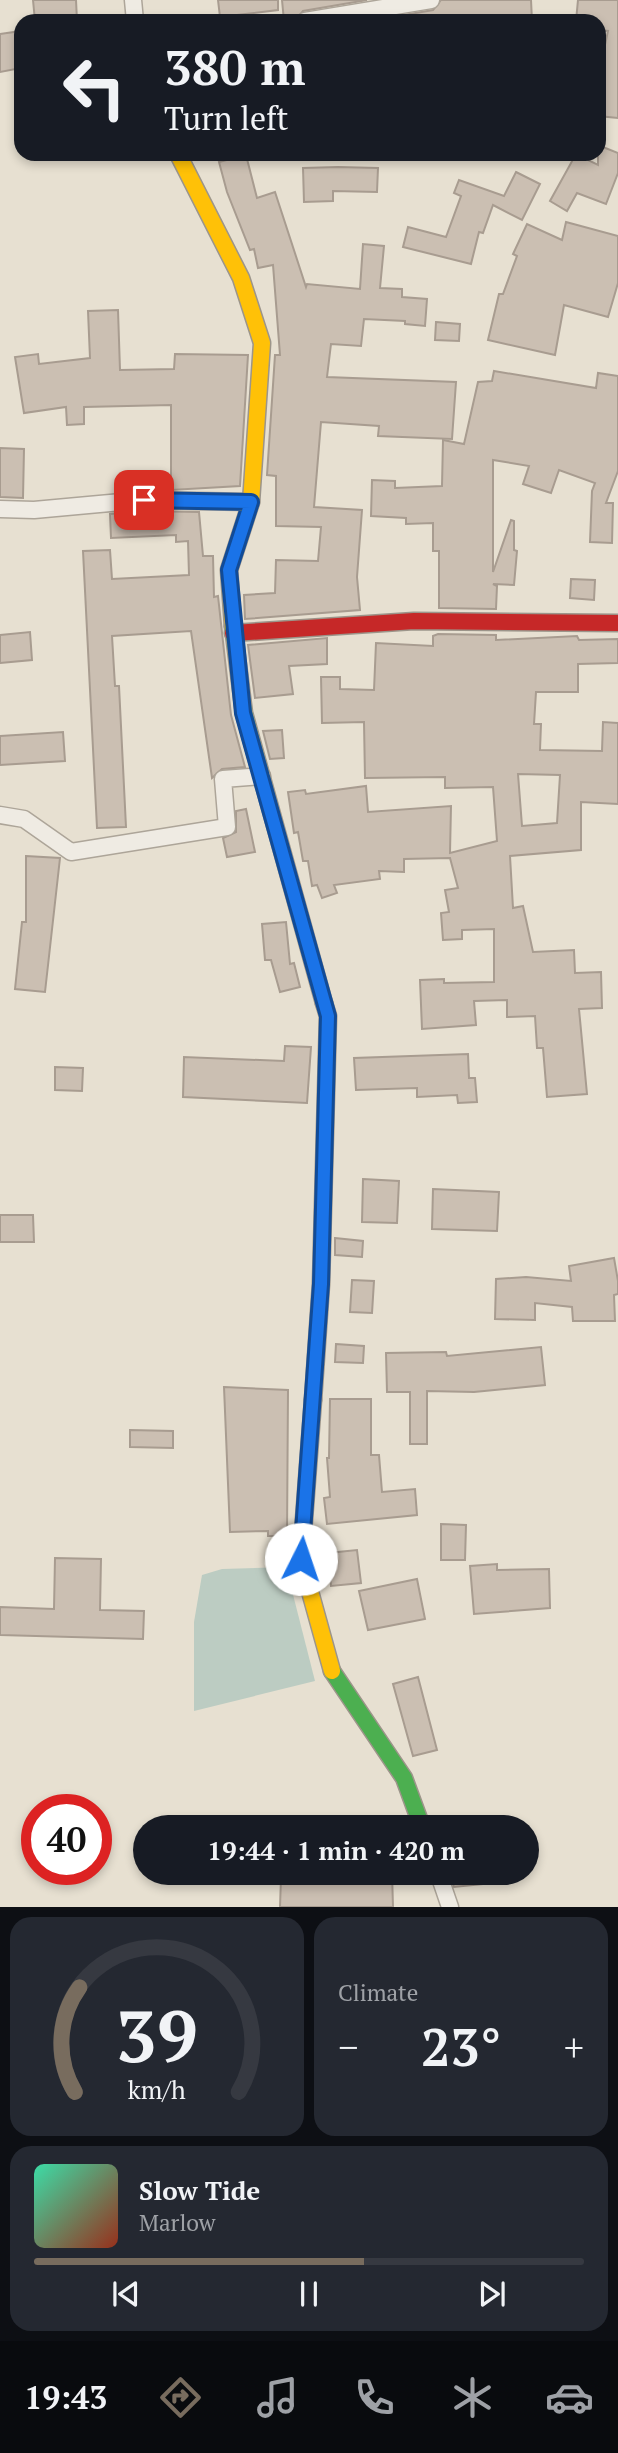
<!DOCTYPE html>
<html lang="en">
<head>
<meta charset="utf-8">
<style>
  body { margin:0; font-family:"PT Serif",serif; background:#242831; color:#f1f3f6; height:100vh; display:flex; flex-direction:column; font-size:26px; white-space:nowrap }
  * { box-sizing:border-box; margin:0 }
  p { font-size:23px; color:#9ea1a6 }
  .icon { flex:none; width:38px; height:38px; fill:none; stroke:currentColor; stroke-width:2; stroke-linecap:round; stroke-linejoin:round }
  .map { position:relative; height:1907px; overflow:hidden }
  .drawer { display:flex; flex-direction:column; gap:10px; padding:10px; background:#0d0f14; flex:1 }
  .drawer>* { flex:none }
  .banner { position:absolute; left:14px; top:14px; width:592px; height:147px; border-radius:21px; box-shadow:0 4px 10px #0003; background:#171b24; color:#f1f3f6; overflow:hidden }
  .speed { position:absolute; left:21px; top:1794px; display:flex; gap:14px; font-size:35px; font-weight:700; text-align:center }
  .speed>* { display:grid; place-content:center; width:91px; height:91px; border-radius:50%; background:#171b24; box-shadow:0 4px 10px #0003; line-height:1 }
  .speed .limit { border:10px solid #d22; background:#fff; color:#111 }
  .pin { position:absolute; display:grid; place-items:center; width:60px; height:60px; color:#fff; margin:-30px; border-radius:14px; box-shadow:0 4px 10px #0006 }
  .me { position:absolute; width:77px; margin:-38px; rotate:4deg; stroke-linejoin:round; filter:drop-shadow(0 0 5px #0008) }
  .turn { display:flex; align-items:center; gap:24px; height:147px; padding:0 35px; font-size:32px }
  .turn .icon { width:91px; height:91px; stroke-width:2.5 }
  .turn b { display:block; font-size:49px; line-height:60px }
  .big { font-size:52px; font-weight:600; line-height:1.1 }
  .drawer .card { flex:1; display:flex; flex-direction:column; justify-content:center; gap:10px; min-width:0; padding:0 24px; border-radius:21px; background:#242831 }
  .drawer .dial { align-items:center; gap:0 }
  .dial svg { height:182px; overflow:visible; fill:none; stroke:#363941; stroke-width:7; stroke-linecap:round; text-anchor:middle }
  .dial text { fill:#f1f3f6; stroke:none }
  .song { display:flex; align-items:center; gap:21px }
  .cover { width:84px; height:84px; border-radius:10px; background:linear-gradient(135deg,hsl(160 70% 55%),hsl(10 70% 35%)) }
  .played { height:7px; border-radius:4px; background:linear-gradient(90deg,#786c5e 60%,#363941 60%) }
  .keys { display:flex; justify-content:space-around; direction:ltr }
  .heat { display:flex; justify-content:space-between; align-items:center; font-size:38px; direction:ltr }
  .drawer .tiles { flex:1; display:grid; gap:10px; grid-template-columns:1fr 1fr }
  .card:last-child { grid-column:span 2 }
  .trip { position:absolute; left:133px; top:1815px; width:406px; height:70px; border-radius:35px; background:#171b24; box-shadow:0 4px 10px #0003; font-weight:600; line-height:70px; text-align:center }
  .dock { display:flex; height:112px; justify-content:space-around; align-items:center; background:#090b0e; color:#9ea1a6 }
  .dock .icon { width:49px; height:49px }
  .dock .current { color:#786c5e }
  .dock b { font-size:32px; color:#f1f3f6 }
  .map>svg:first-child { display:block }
</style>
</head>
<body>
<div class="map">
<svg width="618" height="1907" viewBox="0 0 618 1907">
  <rect width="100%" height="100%" fill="#e7e0d1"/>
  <path fill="#bcccc2" d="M286,1567L315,1681L194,1711V1622L202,1575L222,1569Z"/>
  <g fill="#cbbfb2" stroke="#a89c90" stroke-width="2" fill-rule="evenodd">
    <path d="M33,0H76L77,21H35Z"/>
    <path d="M218,0H278V10L220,17Z"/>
    <path d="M282,0H367L303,11L295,21H284Z"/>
    <path d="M441,0H531L532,21H369L433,10Z"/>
    <path d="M578,0H618V118L598,116V77L608,31L598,30V21H576Z"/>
    <path d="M21,31V68L0,72V34Z"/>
    <path d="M598,145L618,153V173L606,204L577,193L567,211L550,201L576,154L598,165Z"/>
    <path d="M246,155L257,198L275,192L306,287L307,284L360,289L363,244L384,246L380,288L402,289V297L427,299L425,326L405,324V321L364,319L361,346L331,344L327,377L456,382L452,439L378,436L379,426L321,422L314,507L362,510L357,577L360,610L245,619L244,595L275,593L276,560L318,561L321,527L276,526V476L267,475L275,355H280L273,265L258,268L254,249L250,250L227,192L219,162Z"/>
    <path d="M338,167L378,168L377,192L333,191V201L304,202L303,168Z"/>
    <path d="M516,172L540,184L522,220L493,205L483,233L479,232L471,264L403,247L408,227L446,237L461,196L454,193L459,180L504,196Z"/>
    <path d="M566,222L618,236V283L608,317L564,305L555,355L488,340L499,294H503L517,256L513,254L527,224L562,240Z"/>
    <path d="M118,310L120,370L174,369L175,354L248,355L240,486L171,490V405L84,407V424L67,425L66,407L24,413L15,357L38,354L39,364L90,358L88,311Z"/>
    <path d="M436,322L460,324L459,341L435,340Z"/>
    <path d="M494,371L596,388L598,373L618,376V471L606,503H613L612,543L590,542L592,491L595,483L559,470L551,493L523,484L529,466L493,460V572L511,520L514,521V550L517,551L514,585L493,584L497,586L496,609L439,608V551H433V523L406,524V518L371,516L372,480L395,481V488L442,486L443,440L464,444L478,382L492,381Z"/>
    <path d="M0,448L24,449L23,498L0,497Z"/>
    <path d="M143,511L199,512L203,556H213L214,597L218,596L231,715L245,767L222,769L212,778L191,631L112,636L115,686H119L126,827L97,828L83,551L110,550L112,579L189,575L188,541L176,542V535L111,538L110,514Z"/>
    <path d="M571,579L595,580L594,600L570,598Z"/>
    <path d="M30,632L32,660L0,663V635Z"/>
    <path d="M438,634L496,635V640L577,636L579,640L618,639V663L578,664V692H536L534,724H541L540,750L602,751L603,722L618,723V804L581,802V850L510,856L513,908L523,906L533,952L574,950L575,973L601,972L602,1008L579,1009L587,1094L547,1097L543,1048H537L535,1016L507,1017V1000L474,1001L476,1025L422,1029L420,980L444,979V983L494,982V929L462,930V939L443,940L441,913L449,912L445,890L458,888L450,858L404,859V872L379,871L380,879L334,885L337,893L322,898L317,885L312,886L308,861H303L298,832L294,833L288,792L305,790L306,794L366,786L368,812L451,806L450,853L497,841L493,787L445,788V777L365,778L364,722L322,723L321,677H340V689L374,690L376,643L433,646V636ZM518,774L560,775L557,823L522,826Z"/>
    <path d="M327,638V664L289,666L293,694L255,698L248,645Z"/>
    <path d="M282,730L284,758L270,759L263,731Z"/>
    <path d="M63,732L65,761L0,765V736Z"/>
    <path d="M246,809L255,852L227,857L223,838L236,832V811Z"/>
    <path d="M26,856L60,858L45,992L15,989L22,922H26Z"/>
    <path d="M286,922L290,964L294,963L300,987L280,992L271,960H265L262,924Z"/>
    <path d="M285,1046L311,1047L307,1103L183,1097L184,1057L284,1061Z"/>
    <path d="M468,1054L469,1078H475L477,1102L458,1103L457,1095L417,1097V1088L356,1090L354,1058Z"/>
    <path d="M55,1067L83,1068L82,1091L55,1090Z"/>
    <path d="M363,1179L399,1181L397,1223L362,1222Z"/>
    <path d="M433,1189L499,1192L497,1231L432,1229Z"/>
    <path d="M0,1215H33L34,1242H0Z"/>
    <path d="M335,1238L363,1241L362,1257L335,1255Z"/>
    <path d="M614,1258L618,1281V1294L614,1295L615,1321H573L572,1307L535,1303V1320L495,1319L496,1279L526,1277L571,1281L569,1266Z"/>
    <path d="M352,1280L374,1281L372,1313L350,1312Z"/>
    <path d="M336,1344L364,1346L363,1363L335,1362Z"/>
    <path d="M541,1347L545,1385L474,1392L427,1391V1444H410V1392H387L386,1353L446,1352L447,1356Z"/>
    <path d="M224,1387L288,1390L287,1536H268V1531L230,1532Z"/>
    <path d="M330,1399H371V1455H379L382,1492L415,1489L417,1515L327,1524L324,1498L330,1497L327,1458H329Z"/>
    <path d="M130,1430L173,1431V1448L130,1447Z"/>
    <path d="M441,1524L466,1525L465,1560H441Z"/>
    <path d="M357,1550L361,1583L331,1586L328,1553Z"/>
    <path d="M55,1558L101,1559L100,1610L144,1611L143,1639L0,1635V1607L54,1609Z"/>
    <path d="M497,1564V1570L549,1569L550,1608L474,1614L470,1566Z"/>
    <path d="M417,1579L425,1619L368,1630L359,1591Z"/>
    <path d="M418,1677L437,1750L413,1756L393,1684Z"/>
    <path d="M317,1872H392L393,1907H280L281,1878L317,1879Z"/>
    <path d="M449,1872H491L492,1883L454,1887Z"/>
  </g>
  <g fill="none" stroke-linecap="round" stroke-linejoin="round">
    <g stroke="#ada599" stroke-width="19">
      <g id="street">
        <path d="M133,0L135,21"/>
        <path d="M305,21L431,0"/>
        <path d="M0,509L34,510L143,500L251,502"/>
        <path d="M0,815L24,819L71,852L227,827L223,779L262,776"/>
        <path d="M438,1872L450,1907"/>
      </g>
    </g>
    <g stroke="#9c958a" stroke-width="19">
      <g id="fast">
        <path d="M233,626L244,713L324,1003"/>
        <path d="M332,1671L404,1778L422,1827"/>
      </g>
    </g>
    <g stroke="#9c958a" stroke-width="19">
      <g id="slow">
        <path d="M178,154L241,278L262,343L251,502L229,570L233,626"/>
        <path d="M313,1400L301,1559L332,1671"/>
      </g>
    </g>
    <g stroke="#9c958a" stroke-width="19">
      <g id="jam">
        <path d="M233,633L414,621L618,623"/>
        <path d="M313,1400L321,1284L328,1016L324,1003"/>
      </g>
    </g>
    <use href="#street" stroke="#efebe3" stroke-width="16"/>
    <use href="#fast" stroke="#4caf50" stroke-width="16"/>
    <use href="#slow" stroke="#ffc107" stroke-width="16"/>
    <use href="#jam" stroke="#c62828" stroke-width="16"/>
  </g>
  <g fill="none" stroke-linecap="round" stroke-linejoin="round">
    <g stroke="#114b97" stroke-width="18">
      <path id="route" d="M144,500L251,502L229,570L243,713L328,1016L321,1284L301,1559"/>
    </g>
    <use href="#route" stroke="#1a73e8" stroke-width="12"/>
  </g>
</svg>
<div class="speed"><div class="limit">40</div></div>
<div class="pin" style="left:144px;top:500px;background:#d93025"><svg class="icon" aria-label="arrive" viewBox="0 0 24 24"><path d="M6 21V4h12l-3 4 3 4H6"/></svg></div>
<svg class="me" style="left:301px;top:1559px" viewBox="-20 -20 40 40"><circle r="19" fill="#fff"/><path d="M0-13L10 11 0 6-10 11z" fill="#1a73e8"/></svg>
<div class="trip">19:44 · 1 min · 420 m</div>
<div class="banner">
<div class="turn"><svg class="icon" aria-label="left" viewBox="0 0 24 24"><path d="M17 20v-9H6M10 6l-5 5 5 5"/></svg><div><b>380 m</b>Turn left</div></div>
</div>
</div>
<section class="drawer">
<div class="tiles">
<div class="card dial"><svg viewBox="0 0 100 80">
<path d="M14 69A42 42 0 1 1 86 69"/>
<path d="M14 69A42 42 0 0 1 16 23" stroke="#786c5e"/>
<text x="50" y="56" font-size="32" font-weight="700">39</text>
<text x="50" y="72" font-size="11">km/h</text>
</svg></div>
<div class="card"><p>Climate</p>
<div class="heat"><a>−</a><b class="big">23°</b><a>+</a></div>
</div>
<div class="card">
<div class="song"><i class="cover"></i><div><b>Slow Tide</b><p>Marlow</p></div></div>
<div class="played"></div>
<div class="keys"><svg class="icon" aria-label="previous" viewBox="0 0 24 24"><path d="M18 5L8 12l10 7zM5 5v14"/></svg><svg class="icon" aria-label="pause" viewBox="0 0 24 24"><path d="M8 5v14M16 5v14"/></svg><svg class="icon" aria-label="next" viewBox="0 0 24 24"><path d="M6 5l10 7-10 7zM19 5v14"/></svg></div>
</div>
</div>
</section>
<nav class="dock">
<b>19:43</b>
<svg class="icon current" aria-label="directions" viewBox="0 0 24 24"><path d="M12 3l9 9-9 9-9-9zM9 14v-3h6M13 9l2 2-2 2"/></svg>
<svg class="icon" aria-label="music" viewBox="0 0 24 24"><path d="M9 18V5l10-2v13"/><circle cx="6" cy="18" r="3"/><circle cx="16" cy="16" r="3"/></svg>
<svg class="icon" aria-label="phone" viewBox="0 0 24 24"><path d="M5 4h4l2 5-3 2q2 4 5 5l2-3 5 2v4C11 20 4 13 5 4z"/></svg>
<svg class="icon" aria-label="climate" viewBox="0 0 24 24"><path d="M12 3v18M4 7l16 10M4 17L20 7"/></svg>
<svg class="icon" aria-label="car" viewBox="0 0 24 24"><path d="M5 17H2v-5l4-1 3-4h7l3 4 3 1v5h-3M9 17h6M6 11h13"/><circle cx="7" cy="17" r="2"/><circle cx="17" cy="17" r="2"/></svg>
</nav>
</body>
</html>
